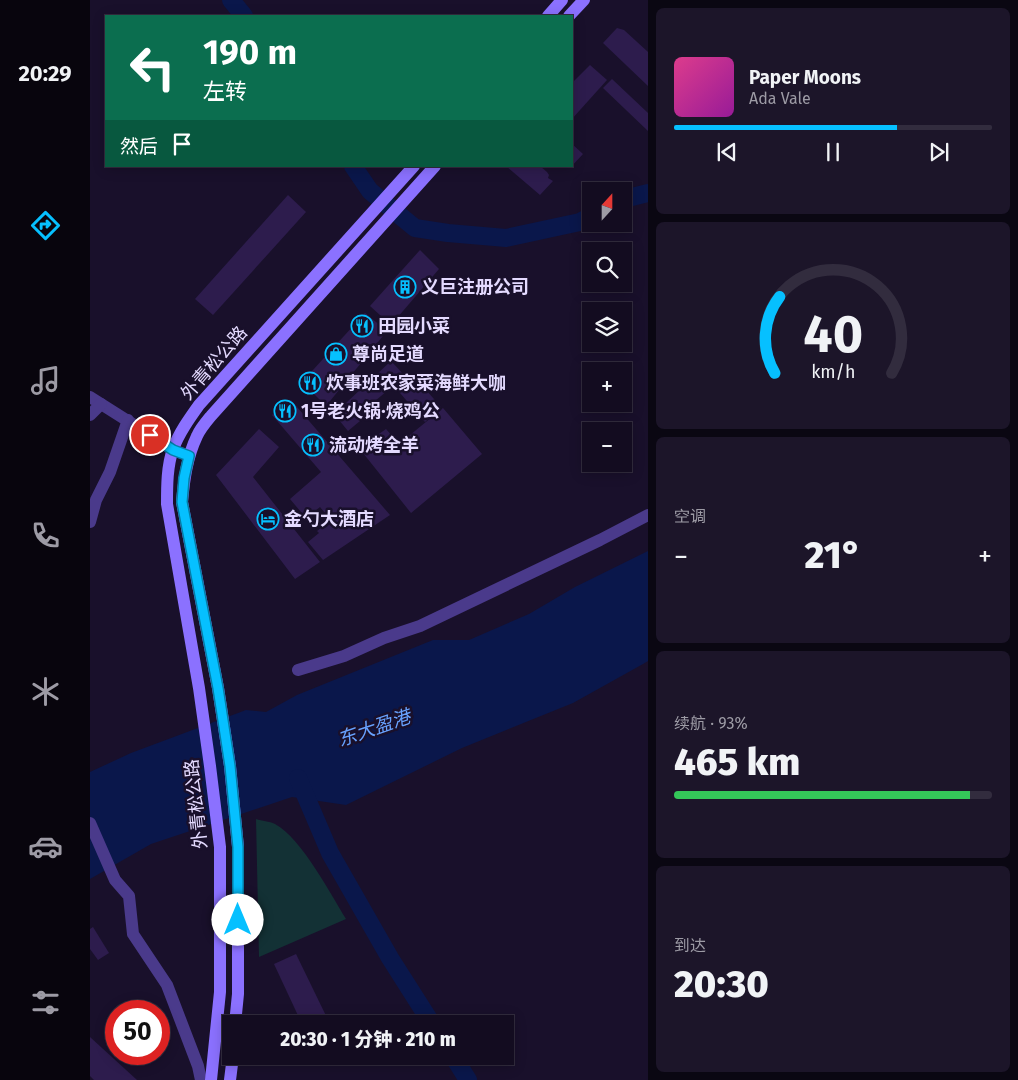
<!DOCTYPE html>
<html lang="zh">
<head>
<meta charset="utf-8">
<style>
  body { margin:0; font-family:"Fira Sans","Noto Sans SC",sans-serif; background:#1c1529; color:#f1f3f6; height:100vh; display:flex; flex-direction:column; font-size:19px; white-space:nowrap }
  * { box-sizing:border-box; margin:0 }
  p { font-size:16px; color:#9d9ba5 }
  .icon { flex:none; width:28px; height:28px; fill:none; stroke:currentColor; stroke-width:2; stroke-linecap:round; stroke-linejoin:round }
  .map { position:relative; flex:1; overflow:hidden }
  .details { display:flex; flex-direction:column; gap:8px; padding:8px; background:#0a0712; width:370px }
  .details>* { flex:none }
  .top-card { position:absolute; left:15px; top:15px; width:468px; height:152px; border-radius:0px; box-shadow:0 2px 12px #0003,0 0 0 1px #322c3e; background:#0b6e4f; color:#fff; overflow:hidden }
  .needle { width:32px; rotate:21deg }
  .controls { position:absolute; left:492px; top:182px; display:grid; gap:10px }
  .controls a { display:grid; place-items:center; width:50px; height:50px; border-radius:0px; background:#130c20; box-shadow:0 2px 12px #0003,0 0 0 1px #322c3e; font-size:25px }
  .speed { position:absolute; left:15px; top:1000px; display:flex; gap:10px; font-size:25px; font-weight:700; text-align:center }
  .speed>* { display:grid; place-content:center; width:65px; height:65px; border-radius:50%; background:#130c20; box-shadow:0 2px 12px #0003,0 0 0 1px #322c3e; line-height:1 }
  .speed .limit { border:8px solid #d22; background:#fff; color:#111 }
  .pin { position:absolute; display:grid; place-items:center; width:42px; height:42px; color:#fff; margin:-21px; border:2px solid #fff; border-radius:50%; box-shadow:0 1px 5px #0007 }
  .me { position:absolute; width:55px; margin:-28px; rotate:0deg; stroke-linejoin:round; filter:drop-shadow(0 0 4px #0008) }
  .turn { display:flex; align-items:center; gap:18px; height:105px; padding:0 15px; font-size:22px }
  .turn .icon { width:65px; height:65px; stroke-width:2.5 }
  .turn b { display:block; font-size:35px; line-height:42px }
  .then { display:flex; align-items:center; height:48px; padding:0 15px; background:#0003; gap:10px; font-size:19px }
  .big { font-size:38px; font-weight:800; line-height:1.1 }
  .details .card { flex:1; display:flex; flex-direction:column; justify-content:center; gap:8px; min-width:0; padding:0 18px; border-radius:8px; background:#1c1529 }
  .details .dial { align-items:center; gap:0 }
  .dial svg { height:130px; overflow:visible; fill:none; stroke:#322c3e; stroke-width:7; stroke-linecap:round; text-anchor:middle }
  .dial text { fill:#f1f3f6; stroke:none }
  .song { display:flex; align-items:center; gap:15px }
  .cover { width:60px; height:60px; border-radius:8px; background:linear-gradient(135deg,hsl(330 70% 55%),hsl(300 70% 35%)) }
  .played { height:5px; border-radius:2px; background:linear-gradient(90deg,#06c0ff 70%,#322c3e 70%) }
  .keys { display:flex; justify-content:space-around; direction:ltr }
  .heat { display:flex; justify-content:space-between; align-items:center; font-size:28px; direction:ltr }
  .charge { height:8px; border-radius:4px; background:linear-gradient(90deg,#34c759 93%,#322c3e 0) }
  .trip { position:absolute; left:132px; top:1015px; width:292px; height:50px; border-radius:0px; background:#130c20; box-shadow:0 2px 12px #0003,0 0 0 1px #322c3e; font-weight:800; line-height:50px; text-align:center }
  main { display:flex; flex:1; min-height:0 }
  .tabs { display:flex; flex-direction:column; width:90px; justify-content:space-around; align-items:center; background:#08050d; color:#9d9ba5 }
  .tabs .icon { width:35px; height:35px }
  .tabs .on { color:#06c0ff }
  .tabs b { font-size:22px; color:#f1f3f6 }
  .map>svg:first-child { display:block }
</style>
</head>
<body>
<main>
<nav class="tabs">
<b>20:29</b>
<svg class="icon on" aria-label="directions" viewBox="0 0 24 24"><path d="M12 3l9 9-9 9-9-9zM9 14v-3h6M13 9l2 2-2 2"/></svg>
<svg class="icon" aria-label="music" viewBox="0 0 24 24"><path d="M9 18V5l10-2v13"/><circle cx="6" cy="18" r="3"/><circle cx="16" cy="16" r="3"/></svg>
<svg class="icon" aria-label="phone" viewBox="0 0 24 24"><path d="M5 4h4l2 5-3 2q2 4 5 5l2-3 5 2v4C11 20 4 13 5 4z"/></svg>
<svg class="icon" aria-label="climate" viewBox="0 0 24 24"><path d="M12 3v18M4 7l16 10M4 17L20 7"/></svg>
<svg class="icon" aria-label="car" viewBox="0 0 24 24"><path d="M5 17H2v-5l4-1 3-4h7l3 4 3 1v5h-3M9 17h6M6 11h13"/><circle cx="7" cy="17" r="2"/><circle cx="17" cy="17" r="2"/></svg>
<svg class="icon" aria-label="filters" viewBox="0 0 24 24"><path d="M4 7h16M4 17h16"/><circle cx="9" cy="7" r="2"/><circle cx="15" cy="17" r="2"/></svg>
</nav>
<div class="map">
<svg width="558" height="1080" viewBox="0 0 558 1080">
  <rect width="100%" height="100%" fill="#19102b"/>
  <path fill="#133135" d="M166,819C172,821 179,821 185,824C212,839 240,893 256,919L169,957Z"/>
  <path fill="#0a174b" d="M558,551V661L553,664L483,703L372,748L256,805L202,797L61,844L0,879V772L41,753L156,710L176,712L207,695L343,640H379L439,614L485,587Z"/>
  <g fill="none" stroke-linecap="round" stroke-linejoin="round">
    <g stroke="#0a174b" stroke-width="18">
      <path d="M141,0L154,16"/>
      <path d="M263,166L280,191L325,228L358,233L416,238L490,222L501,216"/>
      <path d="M534,199L558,193"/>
      <path d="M208,778L240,853L300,958L342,1024"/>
      <path d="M363,1056L378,1080"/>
    </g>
  </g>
  <g fill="#2d1c4d">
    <path d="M527,28L534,30L558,52V86L513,43Z"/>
    <path d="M500,65L517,80L481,120V84Z"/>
    <path d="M522,79L558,113V131L513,88Z"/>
    <path d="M481,143L493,154L480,168L477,166H481Z"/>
    <path d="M416,166H450L457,172L459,175L458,178L463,181L450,195Z"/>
    <path d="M198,195L216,212L123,315L105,299Z"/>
    <path d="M330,250L349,269L301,325L280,306Z"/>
    <path d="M275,313L297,331L236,406L212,382Z"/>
    <path d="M301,361L315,376L267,416L256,403Z"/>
    <path d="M321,373L351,407L335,422L304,386Z"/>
    <path d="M201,400L300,515L233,560L218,542L229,533L227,531L241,520L230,507L216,518L200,499L231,472L182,415Z"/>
    <path d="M256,404L270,421L258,431L244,414Z"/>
    <path d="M353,408L392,454L321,513L269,448L296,429L309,444Z"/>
    <path d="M169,429L189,447L163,477L230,562L205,579L126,475Z"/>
    <path d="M3,927L19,953L8,960L0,949V929Z"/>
    <path d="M206,954L240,1024H212L184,964Z"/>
    <path d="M0,1037L47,1080H4L0,1076Z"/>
  </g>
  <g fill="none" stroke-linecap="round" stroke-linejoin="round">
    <g stroke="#4a3a8b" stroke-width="12">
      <path d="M0,397L49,428L83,450L99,456"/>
      <path d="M0,415L11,404"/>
      <path d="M0,522L6,500L20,472L38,420"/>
      <path d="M208,670L254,656L294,638L330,626L510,540L558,515"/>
      <path d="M0,823L25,880L39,896L43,934L77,985L108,1066L111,1080"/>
    </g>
    <g stroke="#8b71ff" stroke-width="12">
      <path d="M458,16L472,0"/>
      <path d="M479,16L494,0"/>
      <path d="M145,1024L148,994V847L140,766L128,688L92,502C94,479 97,457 107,436C110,429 116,422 121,416L345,166"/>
      <path d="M121,1080L130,992V847L120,766L109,688L77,504C77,486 77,466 83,449C89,433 99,419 109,405L324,166"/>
      <path d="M140,1080L143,1056"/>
    </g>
  </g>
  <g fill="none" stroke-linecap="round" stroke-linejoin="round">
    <g stroke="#047da6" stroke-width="12">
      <path id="route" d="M60,435L83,450L99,456L94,478L92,502L128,688L140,766L148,847V920"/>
    </g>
    <use href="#route" stroke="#06c0ff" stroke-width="9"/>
  </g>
  <defs>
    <g id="building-ring" transform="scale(1.125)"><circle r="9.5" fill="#19102b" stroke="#06c0ff" stroke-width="1.5"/><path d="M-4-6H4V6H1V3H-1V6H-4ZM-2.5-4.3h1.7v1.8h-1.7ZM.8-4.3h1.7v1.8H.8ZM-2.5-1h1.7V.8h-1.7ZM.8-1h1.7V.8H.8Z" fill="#06c0ff"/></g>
    <g id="restaurant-ring" transform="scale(1.125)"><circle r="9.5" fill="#19102b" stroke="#06c0ff" stroke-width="1.5"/><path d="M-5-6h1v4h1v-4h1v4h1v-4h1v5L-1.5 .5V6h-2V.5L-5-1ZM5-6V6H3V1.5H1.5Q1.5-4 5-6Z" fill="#06c0ff"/></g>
    <g id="shop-ring" transform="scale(1.125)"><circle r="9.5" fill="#19102b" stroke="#06c0ff" stroke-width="1.5"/><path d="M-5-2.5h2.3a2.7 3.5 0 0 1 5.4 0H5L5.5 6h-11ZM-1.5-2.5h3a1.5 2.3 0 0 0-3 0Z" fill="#06c0ff"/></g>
    <g id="hotel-ring" transform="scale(1.125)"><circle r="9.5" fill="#19102b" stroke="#06c0ff" stroke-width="1.5"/><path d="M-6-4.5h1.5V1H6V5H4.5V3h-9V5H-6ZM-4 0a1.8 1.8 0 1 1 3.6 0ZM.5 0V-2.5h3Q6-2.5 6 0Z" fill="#06c0ff"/></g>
  </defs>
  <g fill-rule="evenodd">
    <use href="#building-ring" x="315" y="287"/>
    <use href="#restaurant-ring" x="272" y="326"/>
    <use href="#shop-ring" x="246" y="354"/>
    <use href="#restaurant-ring" x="220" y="383"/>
    <use href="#restaurant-ring" x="195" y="411"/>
    <use href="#restaurant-ring" x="223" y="445"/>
    <use href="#hotel-ring" x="178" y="519"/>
  </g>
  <g text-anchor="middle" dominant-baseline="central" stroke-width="5" stroke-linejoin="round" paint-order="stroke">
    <g font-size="18" font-weight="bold" fill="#e4daff" stroke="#19102b" text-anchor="start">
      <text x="331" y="287">义巨注册公司</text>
      <text x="288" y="326">田园小菜</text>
      <text x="262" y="354">尊尚足道</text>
      <text x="236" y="383">炊事班农家菜海鲜大咖</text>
      <text x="211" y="411">1号老火锅·烧鸡公</text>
      <text x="239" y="445">流动烤全羊</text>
      <text x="194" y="519">金勺大酒店</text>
    </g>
    <g font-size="18" fill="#e4daff" stroke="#19102b">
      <text transform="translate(124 363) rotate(-49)">外青松公路</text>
      <text transform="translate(106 804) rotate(-96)">外青松公路</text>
    </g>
    <g font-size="19" font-style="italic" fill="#68a2ff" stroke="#19102b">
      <text transform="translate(284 728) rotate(-19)">东大盈港</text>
    </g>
  </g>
</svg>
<div class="controls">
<a><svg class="needle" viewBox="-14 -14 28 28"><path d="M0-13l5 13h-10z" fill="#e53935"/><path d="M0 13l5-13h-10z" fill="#9d9ba5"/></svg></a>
<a><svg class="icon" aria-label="search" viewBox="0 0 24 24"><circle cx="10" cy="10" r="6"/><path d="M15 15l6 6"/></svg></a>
<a><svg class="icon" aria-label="layers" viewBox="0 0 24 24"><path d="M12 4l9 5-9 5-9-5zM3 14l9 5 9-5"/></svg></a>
<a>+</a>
<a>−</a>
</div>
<div class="speed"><div class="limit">50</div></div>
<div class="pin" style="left:60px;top:435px;background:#d93025"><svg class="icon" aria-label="arrive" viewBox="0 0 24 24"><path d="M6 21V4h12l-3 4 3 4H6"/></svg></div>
<svg class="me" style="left:148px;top:920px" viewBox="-20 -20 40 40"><circle r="19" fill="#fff"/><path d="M0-13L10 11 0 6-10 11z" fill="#06c0ff"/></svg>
<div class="trip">20:30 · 1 分钟 · 210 m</div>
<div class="top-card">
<div class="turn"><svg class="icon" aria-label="left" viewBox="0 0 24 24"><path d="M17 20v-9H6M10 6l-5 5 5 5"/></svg><div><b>190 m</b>左转</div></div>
<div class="then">然后<svg class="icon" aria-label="arrive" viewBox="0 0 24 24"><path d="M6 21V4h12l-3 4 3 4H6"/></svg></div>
</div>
</div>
<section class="details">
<div class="card">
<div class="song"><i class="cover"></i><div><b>Paper Moons</b><p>Ada Vale</p></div></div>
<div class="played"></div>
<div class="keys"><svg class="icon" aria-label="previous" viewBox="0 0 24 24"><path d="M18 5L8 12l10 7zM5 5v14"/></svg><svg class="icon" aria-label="pause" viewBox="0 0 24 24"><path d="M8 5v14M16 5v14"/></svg><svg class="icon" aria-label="next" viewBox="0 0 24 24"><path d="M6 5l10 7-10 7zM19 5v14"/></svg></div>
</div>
<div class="card dial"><svg viewBox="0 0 100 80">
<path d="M14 69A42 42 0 1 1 86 69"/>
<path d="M14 69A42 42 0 0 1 17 22" stroke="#06c0ff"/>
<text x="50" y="56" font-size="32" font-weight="700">40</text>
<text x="50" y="72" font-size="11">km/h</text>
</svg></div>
<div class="card"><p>空调</p>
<div class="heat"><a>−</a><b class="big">21°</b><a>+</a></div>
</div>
<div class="card"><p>续航 · 93%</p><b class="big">465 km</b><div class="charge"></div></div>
<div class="card"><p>到达</p><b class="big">20:30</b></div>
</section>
</main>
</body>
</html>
